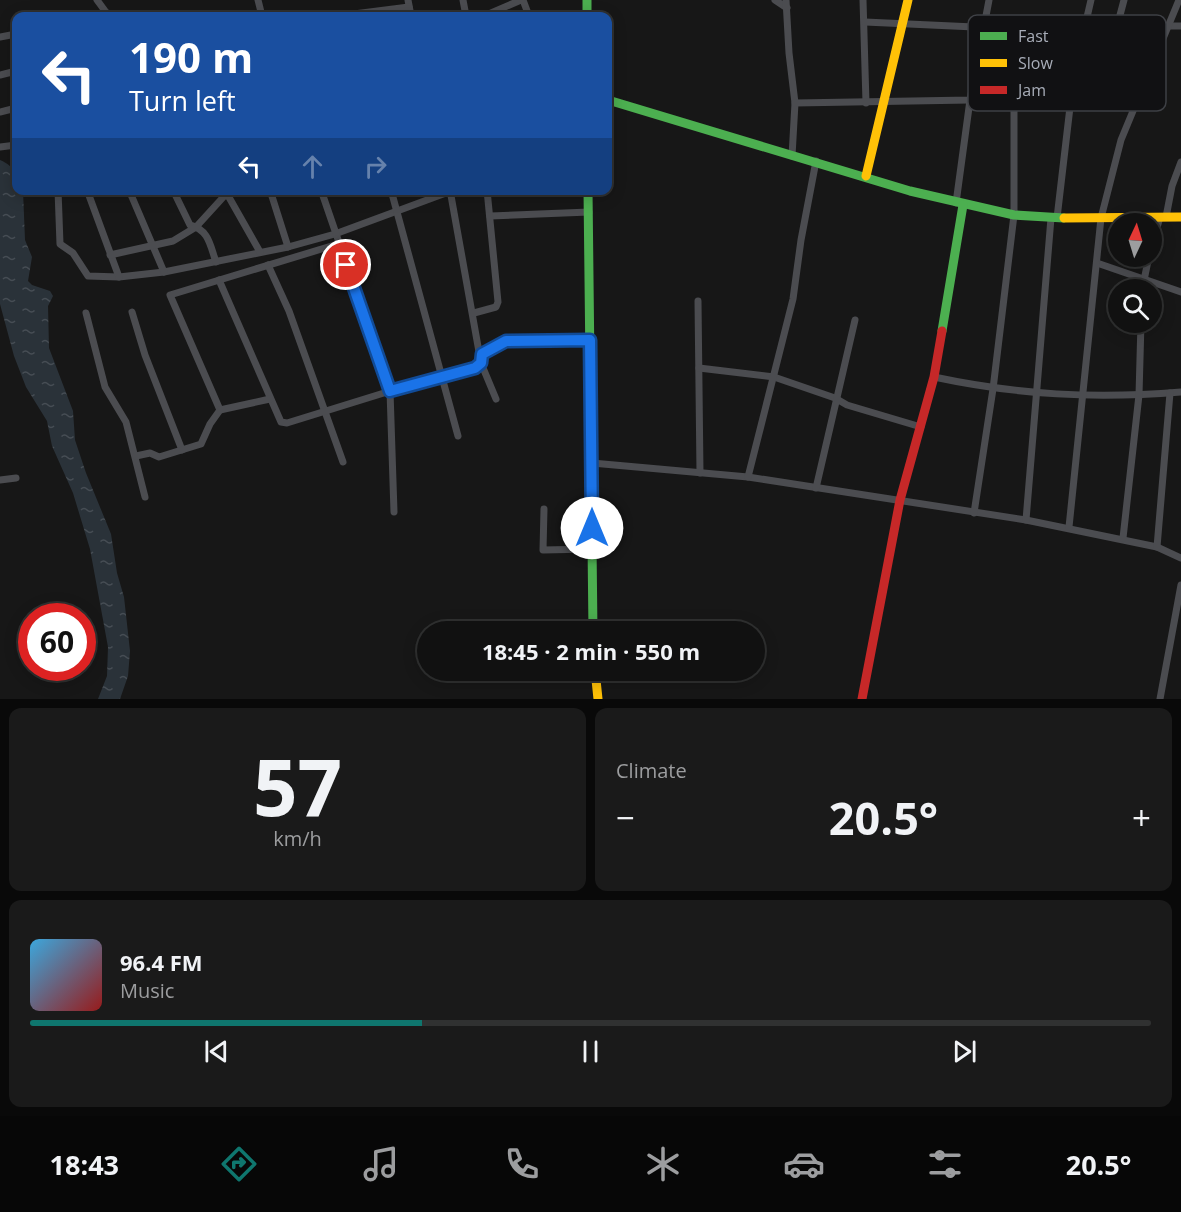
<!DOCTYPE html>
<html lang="en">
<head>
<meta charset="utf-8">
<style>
  body { margin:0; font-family:"Open Sans",sans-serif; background:#1a1a1a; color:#f1f3f6; height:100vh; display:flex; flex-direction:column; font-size:22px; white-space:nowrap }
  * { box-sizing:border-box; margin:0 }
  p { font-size:20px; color:#9c9d9f }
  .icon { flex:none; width:33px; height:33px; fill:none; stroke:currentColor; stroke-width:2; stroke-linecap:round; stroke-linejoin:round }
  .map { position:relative; height:699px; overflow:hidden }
  .panel { display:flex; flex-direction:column; gap:9px; padding:9px; background:#090909; flex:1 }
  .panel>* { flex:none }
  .guide { position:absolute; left:12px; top:12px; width:600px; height:183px; border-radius:12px; box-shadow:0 3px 15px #0003,0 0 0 2px #303131; background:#1a4fa0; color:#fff; overflow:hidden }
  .needle { width:39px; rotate:4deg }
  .buttons { position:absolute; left:1108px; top:213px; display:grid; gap:12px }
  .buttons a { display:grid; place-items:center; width:54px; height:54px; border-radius:50%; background:#111; box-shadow:0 3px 15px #0003,0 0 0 2px #303131; font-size:30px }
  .speed { position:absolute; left:18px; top:603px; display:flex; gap:12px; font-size:30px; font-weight:700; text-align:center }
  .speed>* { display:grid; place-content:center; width:78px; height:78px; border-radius:50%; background:#111; box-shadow:0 3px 15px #0003,0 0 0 2px #303131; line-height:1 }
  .speed .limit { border:9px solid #d22; background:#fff; color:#111 }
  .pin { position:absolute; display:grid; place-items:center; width:51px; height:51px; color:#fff; margin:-26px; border:3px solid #fff; border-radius:50%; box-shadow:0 2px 6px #0007 }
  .me { position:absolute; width:66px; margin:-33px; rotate:0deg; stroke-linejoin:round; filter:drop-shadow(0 0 4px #0008) }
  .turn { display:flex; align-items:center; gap:21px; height:126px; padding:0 18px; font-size:27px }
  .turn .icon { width:78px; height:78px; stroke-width:2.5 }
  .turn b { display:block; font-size:42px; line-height:51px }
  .lanes { display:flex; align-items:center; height:57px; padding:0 18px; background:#0003; justify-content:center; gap:30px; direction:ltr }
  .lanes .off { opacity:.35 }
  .big { font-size:45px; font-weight:700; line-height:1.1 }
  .panel .card { flex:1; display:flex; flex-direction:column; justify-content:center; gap:9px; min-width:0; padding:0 21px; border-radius:12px; background:#1a1a1a }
  .panel .dial { align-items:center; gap:0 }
  .dial b { font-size:78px; line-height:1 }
  .song { display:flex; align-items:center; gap:18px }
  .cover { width:72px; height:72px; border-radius:9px; background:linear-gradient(135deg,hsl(200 70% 55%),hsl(0 70% 35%)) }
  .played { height:6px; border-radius:3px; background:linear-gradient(90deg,#0f766e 35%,#303131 35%) }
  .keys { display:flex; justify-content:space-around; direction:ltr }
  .heat { display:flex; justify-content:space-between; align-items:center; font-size:33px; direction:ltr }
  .panel .tiles { flex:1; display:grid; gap:9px; grid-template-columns:1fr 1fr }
  .card:last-child { grid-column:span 2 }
  .trip { position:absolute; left:417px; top:621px; width:348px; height:60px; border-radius:30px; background:#111; box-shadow:0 3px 15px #0003,0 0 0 2px #303131; font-weight:700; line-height:60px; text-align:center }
  .tab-bar { display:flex; height:96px; justify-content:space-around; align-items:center; background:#070707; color:#9c9d9f }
  .tab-bar .icon { width:42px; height:42px }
  .tab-bar .selected { color:#0f766e }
  .tab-bar b { font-size:27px; color:#f1f3f6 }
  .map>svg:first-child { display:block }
</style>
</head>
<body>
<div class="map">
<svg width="1181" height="699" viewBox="0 0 1181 699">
  <defs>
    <pattern id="water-ripples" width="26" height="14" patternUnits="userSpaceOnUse" patternTransform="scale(1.5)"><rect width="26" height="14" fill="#2a3239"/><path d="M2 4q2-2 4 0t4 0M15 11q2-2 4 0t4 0" fill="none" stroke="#464d54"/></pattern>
  </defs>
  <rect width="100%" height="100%" fill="#171717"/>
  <path fill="url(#water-ripples)" d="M0,160C16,167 16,174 16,190L23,191L25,240L32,257L28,281L32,285L50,291L53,296L48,306L49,348L73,411L75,440L86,473L111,534L117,573L124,597L130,651L128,676L120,699H98L107,676L108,647L90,549L73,493L52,446L47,421L26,387L14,356L0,304Z"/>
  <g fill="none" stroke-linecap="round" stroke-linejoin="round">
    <g stroke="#4b4c50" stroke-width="7">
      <path d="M97,0L108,15"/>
      <path d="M258,0L262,16"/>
      <path d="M408,0L411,16"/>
      <path d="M463,0L466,16"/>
      <path d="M523,0L529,16"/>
      <path d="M775,0L787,8"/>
      <path d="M786,0L789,53L795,103L792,156"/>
      <path d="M863,0L866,103"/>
      <path d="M83,16L107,13"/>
      <path d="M338,16L409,7"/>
      <path d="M484,16L521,0"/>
      <path d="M865,22L1084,32"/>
      <path d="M1168,26H1181"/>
      <path d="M0,37L16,34"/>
      <path d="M1107,64L1124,0"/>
      <path d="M0,75L16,71"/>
      <path d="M795,103L970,100L1156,52"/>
      <path d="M0,112L16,108"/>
      <path d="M0,147L16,145"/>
      <path d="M58,190L60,244L73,253L88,276L119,277L164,272L288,247L335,234L454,190"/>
      <path d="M87,190L119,277"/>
      <path d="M129,190L164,272"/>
      <path d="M173,190L190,225C209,230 210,245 216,262"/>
      <path d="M270,190L288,247"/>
      <path d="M321,190L390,391L394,512"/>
      <path d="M391,190L458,436"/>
      <path d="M450,190L481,363L496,399"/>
      <path d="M226,192L260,252"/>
      <path d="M32,193L39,190"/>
      <path d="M956,203L970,100L989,0"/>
      <path d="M490,216L589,212"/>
      <path d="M1166,217L1172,186L1181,162"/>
      <path d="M1057,218L1074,73L1091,0"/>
      <path d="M1152,245L1160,217"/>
      <path d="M110,255L173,241L196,227L227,193"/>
      <path d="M1097,263L1181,292"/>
      <path d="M268,265L289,311L343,462"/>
      <path d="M219,280L281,422L287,423L442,375L475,368L481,363"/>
      <path d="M1142,290L1149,256"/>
      <path d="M698,301L700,473"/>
      <path d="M132,312L145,355L182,450"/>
      <path d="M86,313L105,387L126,422L145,497"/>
      <path d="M474,313L496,307L498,302L487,190"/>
      <path d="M482,354L506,341L590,340"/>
      <path d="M699,368L774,377L835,398L847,405L921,427"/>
      <path d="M934,377C1019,395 1094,399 1181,392"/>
      <path d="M220,410L170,295L338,244"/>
      <path d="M136,456L150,453L159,457L201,444L210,424L220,410L270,399"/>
      <path d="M592,463L748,477L1026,520L1157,547L1181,558"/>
      <path d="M748,477L793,299L801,240L816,161"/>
      <path d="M0,480L16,478"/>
      <path d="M816,488L855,320"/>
      <path d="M544,509L543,550L592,549"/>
      <path d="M974,513L993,389L1014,215V89"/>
      <path d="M1026,520L1051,218"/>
      <path d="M1069,527L1101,218L1121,140L1179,0"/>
      <path d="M1123,538L1139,395L1141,322"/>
      <path d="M1157,547L1170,393"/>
      <path d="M1160,699L1181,585"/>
    </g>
    <g stroke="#4caf50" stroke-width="9">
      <path d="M587,0V16"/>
      <path d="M608,100L910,191L1014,215L1064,218"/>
      <path d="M588,190L593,632"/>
      <path d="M942,331L963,205"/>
    </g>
    <g stroke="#ffc107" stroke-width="9">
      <path d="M866,176L908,0"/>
      <path d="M1064,218L1181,217"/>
      <path d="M595,670L598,699"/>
    </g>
    <path stroke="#c62828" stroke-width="9" d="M862,699L900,500L934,377L942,331"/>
  </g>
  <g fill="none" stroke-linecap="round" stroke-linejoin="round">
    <g stroke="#114b97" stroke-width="15">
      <path id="route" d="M346,265L390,391L475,368L481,363L482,354L506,341L590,340L592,528"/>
    </g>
    <use href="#route" stroke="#1a73e8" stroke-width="10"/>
  </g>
  <rect x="968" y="15" width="198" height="96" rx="9" fill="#111113" stroke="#3e4045" stroke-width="1.5"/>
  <rect x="980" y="32" width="27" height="8" fill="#4caf50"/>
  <rect x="980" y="59" width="27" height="8" fill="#ffc107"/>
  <rect x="980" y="86" width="27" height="8" fill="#c62828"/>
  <g font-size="16" fill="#a8adb8">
    <text x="1018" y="42">Fast</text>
    <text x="1018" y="69">Slow</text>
    <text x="1018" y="96">Jam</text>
  </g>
</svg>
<div class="buttons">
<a><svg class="needle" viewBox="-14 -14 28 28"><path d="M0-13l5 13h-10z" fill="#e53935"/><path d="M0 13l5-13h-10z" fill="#9c9d9f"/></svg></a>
<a><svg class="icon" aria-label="search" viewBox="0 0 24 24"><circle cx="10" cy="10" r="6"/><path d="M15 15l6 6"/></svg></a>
</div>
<div class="speed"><div class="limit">60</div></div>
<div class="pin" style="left:346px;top:265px;background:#d93025"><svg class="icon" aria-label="arrive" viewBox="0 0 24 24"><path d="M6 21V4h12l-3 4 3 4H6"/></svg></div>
<svg class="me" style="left:592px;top:528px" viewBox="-20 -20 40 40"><circle r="19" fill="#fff"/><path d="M0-13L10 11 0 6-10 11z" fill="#1a73e8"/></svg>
<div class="trip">18:45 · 2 min · 550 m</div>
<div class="guide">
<div class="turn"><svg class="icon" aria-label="left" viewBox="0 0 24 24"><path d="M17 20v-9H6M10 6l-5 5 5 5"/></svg><div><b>190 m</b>Turn left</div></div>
<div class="lanes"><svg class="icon" aria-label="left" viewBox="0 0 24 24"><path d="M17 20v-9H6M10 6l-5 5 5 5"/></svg><svg class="icon off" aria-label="ahead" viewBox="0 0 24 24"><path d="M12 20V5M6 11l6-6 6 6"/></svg><svg class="icon off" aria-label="right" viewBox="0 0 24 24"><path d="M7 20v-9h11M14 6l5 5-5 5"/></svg></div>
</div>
</div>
<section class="panel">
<div class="tiles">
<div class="card dial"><b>57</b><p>km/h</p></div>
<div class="card"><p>Climate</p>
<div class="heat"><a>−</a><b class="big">20.5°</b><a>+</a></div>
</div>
<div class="card">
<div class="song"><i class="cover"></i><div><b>96.4 FM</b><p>Music</p></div></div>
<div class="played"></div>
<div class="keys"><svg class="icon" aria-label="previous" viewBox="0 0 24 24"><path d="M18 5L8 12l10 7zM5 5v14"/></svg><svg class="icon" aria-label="pause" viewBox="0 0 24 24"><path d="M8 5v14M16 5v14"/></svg><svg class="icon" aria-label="next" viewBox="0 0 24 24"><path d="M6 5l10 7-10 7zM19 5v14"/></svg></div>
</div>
</div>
</section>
<nav class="tab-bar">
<b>18:43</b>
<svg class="icon selected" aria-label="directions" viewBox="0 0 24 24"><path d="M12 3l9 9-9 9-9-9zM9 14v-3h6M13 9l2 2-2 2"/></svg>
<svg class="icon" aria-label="music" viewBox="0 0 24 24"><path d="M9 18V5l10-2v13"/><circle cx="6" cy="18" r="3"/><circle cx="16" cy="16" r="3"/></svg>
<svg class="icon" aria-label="phone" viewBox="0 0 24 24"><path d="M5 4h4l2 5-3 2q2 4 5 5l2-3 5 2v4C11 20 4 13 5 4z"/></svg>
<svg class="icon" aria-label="climate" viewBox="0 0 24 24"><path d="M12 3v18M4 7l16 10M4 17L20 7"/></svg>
<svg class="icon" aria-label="car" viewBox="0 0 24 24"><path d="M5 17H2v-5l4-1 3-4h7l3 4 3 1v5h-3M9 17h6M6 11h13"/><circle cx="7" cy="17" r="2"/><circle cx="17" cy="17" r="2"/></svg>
<svg class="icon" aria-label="filters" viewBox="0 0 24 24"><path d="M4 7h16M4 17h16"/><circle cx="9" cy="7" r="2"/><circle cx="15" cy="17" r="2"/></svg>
<b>20.5°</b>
</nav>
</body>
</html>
